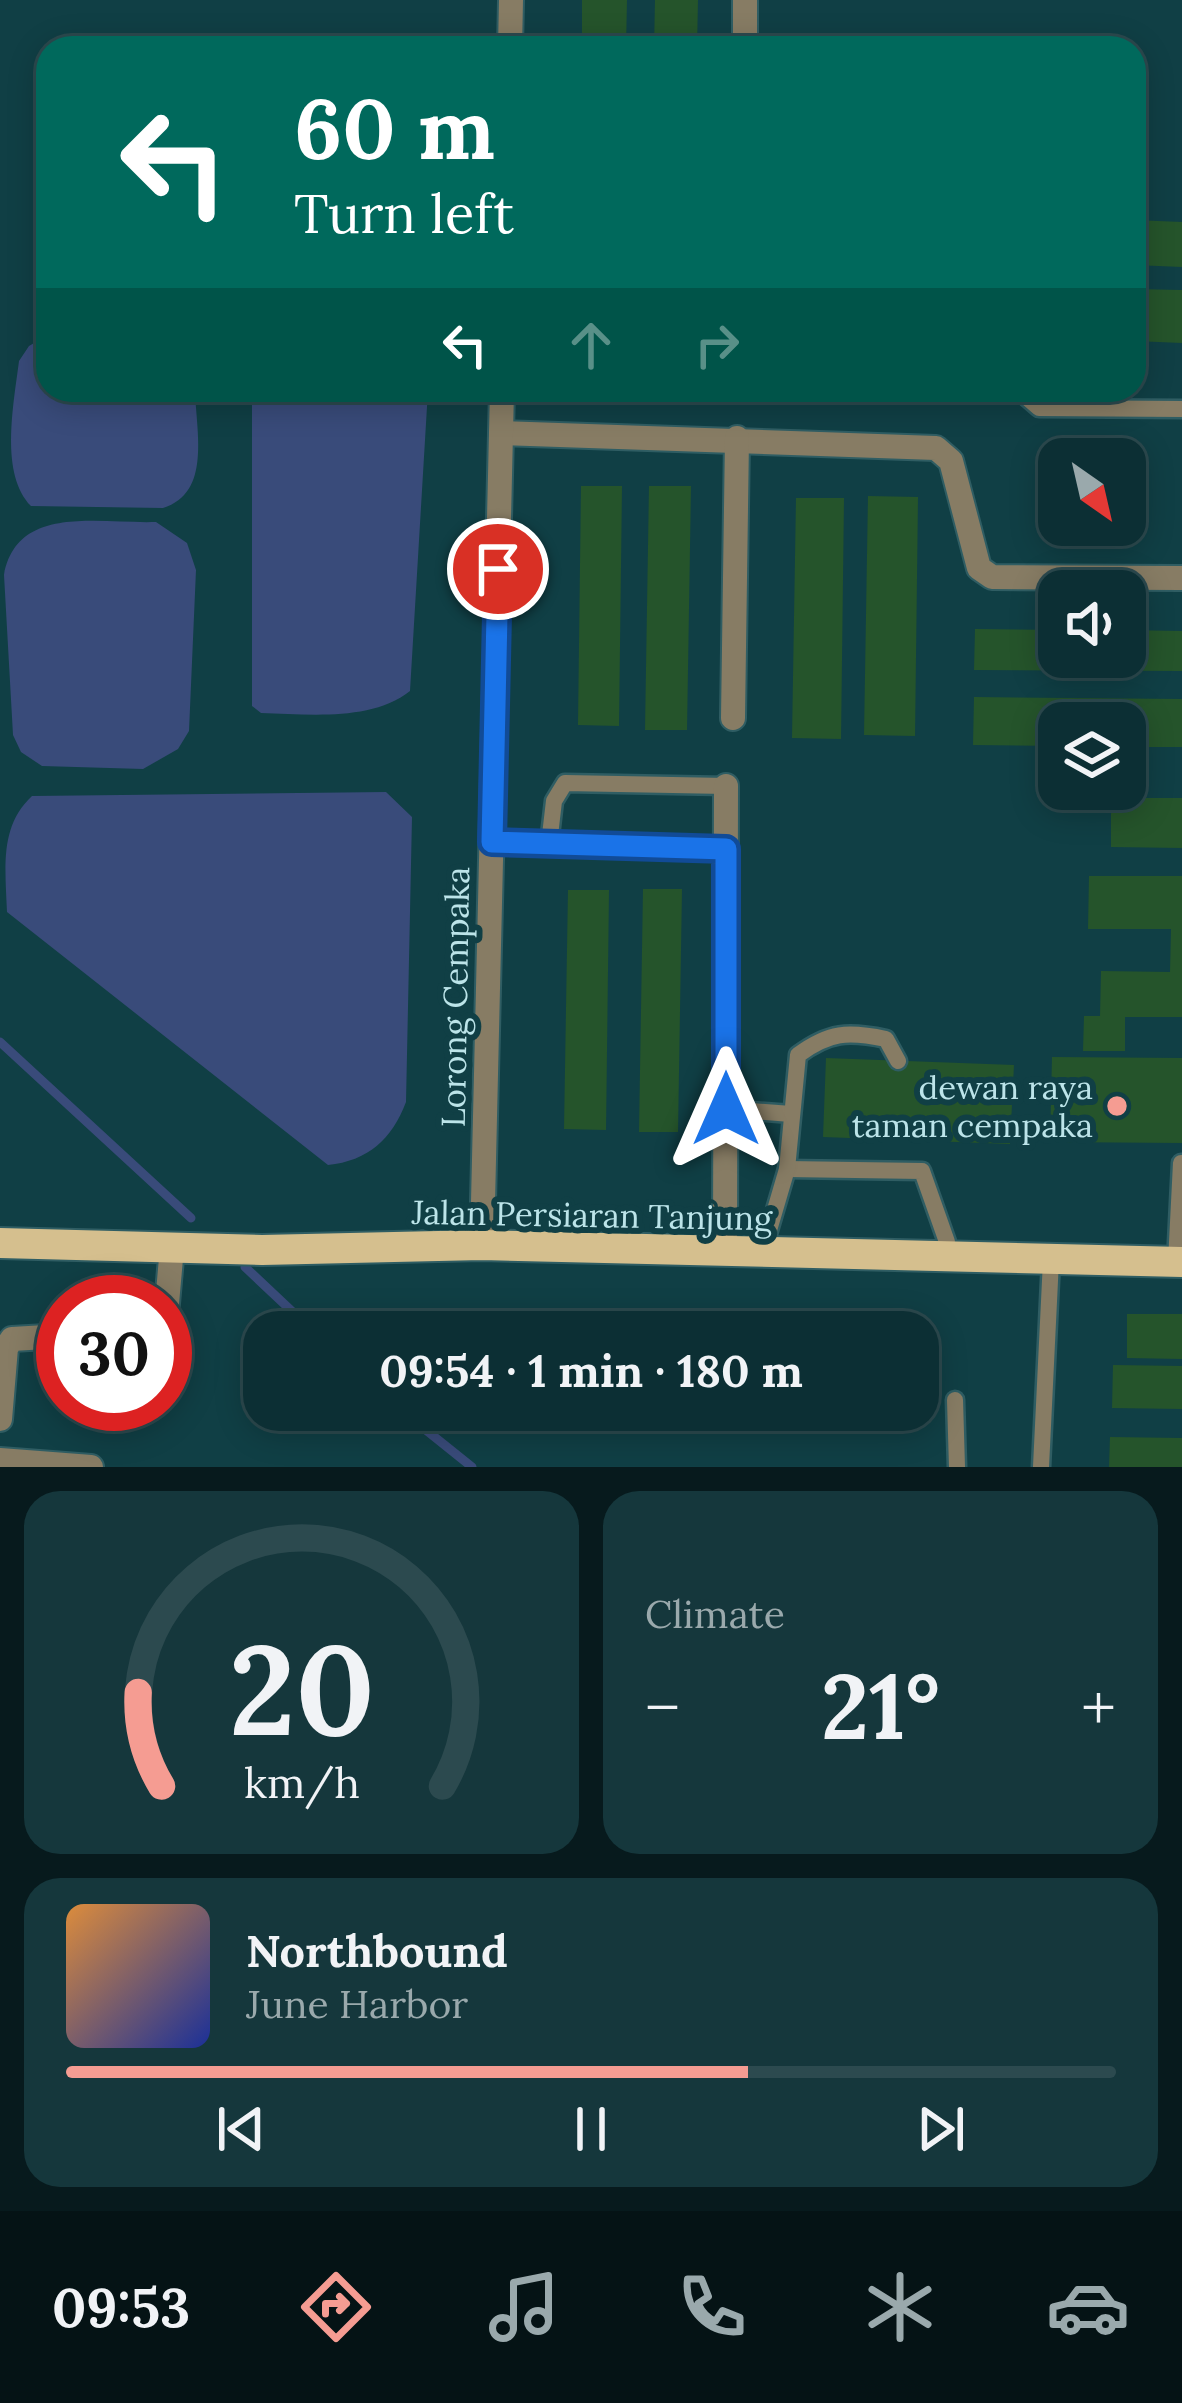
<!DOCTYPE html>
<html lang="en">
<head>
<meta charset="utf-8">
<style>
  body { margin:0; font-family:Lora,serif; background:#15373c; color:#f1f3f6; height:100vh; display:flex; flex-direction:column; font-size:45px; white-space:nowrap }
  * { box-sizing:border-box; margin:0 }
  p { font-size:39px; color:#9aa9ac }
  .icon { flex:none; width:66px; height:66px; fill:none; stroke:currentColor; stroke-width:2; stroke-linecap:round; stroke-linejoin:round }
  .map { position:relative; height:1467px; overflow:hidden }
  .sheet { display:flex; flex-direction:column; gap:24px; padding:24px; background:#071a1d; flex:1 }
  .sheet>* { flex:none }
  .guide { position:absolute; left:36px; top:36px; width:1110px; height:366px; border-radius:36px; box-shadow:0 6px 30px #0003,0 0 0 3px #2c4a4f; background:#00695c; color:#fff; overflow:hidden }
  .needle { width:78px; rotate:146deg }
  .fabs { position:absolute; left:1038px; top:438px; display:grid; gap:24px }
  .fabs a { display:grid; place-items:center; width:108px; height:108px; border-radius:24px; background:#0c2f34; box-shadow:0 6px 30px #0003,0 0 0 3px #2c4a4f; font-size:60px }
  .speed { position:absolute; left:36px; top:1275px; display:flex; gap:24px; font-size:60px; font-weight:700; text-align:center }
  .speed>* { display:grid; place-content:center; width:156px; height:156px; border-radius:50%; background:#0c2f34; box-shadow:0 6px 30px #0003,0 0 0 3px #2c4a4f; line-height:1 }
  .speed .limit { border:18px solid #d22; background:#fff; color:#111 }
  .pin { position:absolute; display:grid; place-items:center; width:102px; height:102px; color:#fff; margin:-51px; border:6px solid #fff; border-radius:50%; box-shadow:0 3px 12px #0007 }
  .me { position:absolute; width:132px; margin:-66px; rotate:0deg; stroke-linejoin:round; filter:drop-shadow(0 0 9px #0008) }
  .turn { display:flex; align-items:center; gap:42px; height:252px; padding:0 60px; font-size:54px }
  .turn .icon { width:156px; height:156px; stroke-width:2.5 }
  .turn b { display:block; font-size:84px; line-height:102px }
  .lanes { display:flex; align-items:center; height:114px; padding:0 60px; background:#0003; justify-content:center; gap:60px; direction:ltr }
  .lanes .off { opacity:.35 }
  .big { font-size:90px; font-weight:800; line-height:1.1 }
  .sheet .card { flex:1; display:flex; flex-direction:column; justify-content:center; gap:18px; min-width:0; padding:0 42px; border-radius:36px; background:#15373c }
  .sheet .dial { align-items:center; gap:0 }
  .dial svg { height:312px; overflow:visible; fill:none; stroke:#2c4a4f; stroke-width:7; stroke-linecap:round; text-anchor:middle }
  .dial text { fill:#f1f3f6; stroke:none }
  .song { display:flex; align-items:center; gap:36px }
  .cover { width:144px; height:144px; border-radius:18px; background:linear-gradient(135deg,hsl(30 70% 55%),hsl(230 70% 35%)) }
  .played { height:12px; border-radius:6px; background:linear-gradient(90deg,#f59c92 65%,#2c4a4f 65%) }
  .keys { display:flex; justify-content:space-around; direction:ltr }
  .heat { display:flex; justify-content:space-between; align-items:center; font-size:66px; direction:ltr }
  .sheet .tiles { flex:1; display:grid; gap:24px; grid-template-columns:1fr 1fr }
  .card:last-child { grid-column:span 2 }
  .trip { position:absolute; left:243px; top:1311px; width:696px; height:120px; border-radius:36px; background:#0c2f34; box-shadow:0 6px 30px #0003,0 0 0 3px #2c4a4f; font-weight:800; line-height:120px; text-align:center }
  .tab-bar { display:flex; height:192px; justify-content:space-around; align-items:center; background:#051315; color:#9aa9ac }
  .tab-bar .icon { width:84px; height:84px }
  .tab-bar .on { color:#f59c92 }
  .tab-bar b { font-size:54px; color:#f1f3f6 }
  .map>svg:first-child { display:block }
</style>
</head>
<body>
<div class="map">
<svg width="1182" height="1467" viewBox="0 0 1182 1467">
  <rect width="100%" height="100%" fill="#103f45"/>
  <g fill="#394b7a">
    <path d="M46,336L48,390H195C196,431 212,493 163,508L31,506C0,474 13,408 19,361L29,346Z"/>
    <path d="M252,390H428L410,691C371,722 307,714 261,713L252,706Z"/>
    <path d="M156,522L187,543L196,570L189,731L178,749L143,769L42,766L21,752L13,735L4,575C17,504 98,524 156,522Z"/>
    <path d="M386,792L412,817L406,1102C392,1139 368,1161 328,1165L7,912C5,865 0,826 32,796Z"/>
  </g>
  <g fill="none" stroke-linecap="round" stroke-linejoin="round">
    <g stroke="#394b7a" stroke-width="9">
      <path d="M0,1042L191,1218"/>
      <path d="M245,1267L314,1332"/>
      <path d="M401,1410L472,1467"/>
    </g>
  </g>
  <g fill="#25542b">
    <path d="M582,0H627L626,48H582Z"/>
    <path d="M655,0H698L697,48H654Z"/>
    <path d="M1134,220L1182,222V267L1134,265Z"/>
    <path d="M1134,289L1182,290V343L1134,341Z"/>
    <path d="M581,486H622L619,726L578,725Z"/>
    <path d="M649,486H691L687,730H645Z"/>
    <path d="M868,496L918,497L915,736L864,735Z"/>
    <path d="M796,498H844L841,739L792,738Z"/>
    <path d="M975,629L1059,630V657H1125V630L1182,631V671L974,670Z"/>
    <path d="M974,697L1182,699V747H1125V723H1059V746L973,745Z"/>
    <path d="M1111,798H1182V848L1111,847Z"/>
    <path d="M1089,876H1182V1017H1125V1051H1083L1084,1016H1100L1101,971L1170,972L1171,929H1088Z"/>
    <path d="M643,889H682L678,1132H639Z"/>
    <path d="M568,890H609L606,1130L564,1129Z"/>
    <path d="M1052,1057L1182,1058V1143L1050,1142Z"/>
    <path d="M826,1058L1014,1065L1010,1144L823,1137Z"/>
    <path d="M1127,1314H1182V1359L1127,1358Z"/>
    <path d="M1113,1365L1182,1366V1409L1112,1408Z"/>
    <path d="M1110,1437L1182,1438V1467H1109Z"/>
  </g>
  <g fill="none" stroke-linecap="round" stroke-linejoin="round">
    <g stroke="#2f5d63" stroke-width="21">
      <g id="lane">
        <path d="M1018,390L1039,408L1182,409"/>
        <path d="M492,842L726,849"/>
        <path d="M549,844L554,801L565,783L726,786"/>
        <path d="M726,1109L791,1114"/>
        <path d="M787,1169L922,1171L947,1242L944,1258"/>
        <path d="M762,1254L787,1169L798,1055C829,1032 848,1031 886,1039L898,1061"/>
        <path d="M1176,1262L1181,1163"/>
        <path d="M955,1400L957,1467"/>
        <path d="M1041,1467L1051,1260"/>
      </g>
    </g>
    <g stroke="#2f5d63" stroke-width="28">
      <g id="street">
        <path d="M745,0V48"/>
        <path d="M510,48L511,0"/>
        <path d="M501,433L936,448L951,461L979,568L992,577L1182,578"/>
        <path d="M733,718L737,438"/>
        <path d="M482,1245L502,390"/>
        <path d="M725,1253L726,786"/>
        <path d="M165,1326L172,1247"/>
        <path d="M0,1419L6,1348L12,1339L63,1336"/>
        <path d="M0,1460L91,1467"/>
      </g>
    </g>
    <g stroke="#2f5d63" stroke-width="34">
      <path id="primary" d="M0,1243L262,1250L482,1245L1182,1262"/>
    </g>
    <use href="#lane" stroke="#877c64" stroke-width="16"/>
    <use href="#street" stroke="#877c64" stroke-width="24"/>
    <use href="#primary" stroke="#d5bf8e" stroke-width="30"/>
  </g>
  <g fill="none" stroke-linecap="round" stroke-linejoin="round">
    <g stroke="#114b97" stroke-width="30">
      <path id="route" d="M498,569L492,842L726,849V1109"/>
    </g>
    <use href="#route" stroke="#1a73e8" stroke-width="21"/>
  </g>
  <circle fill="#f59c92" stroke="#103f45" stroke-width="4.5" cx="1117" cy="1106" r="12"/>
  <g text-anchor="middle" dominant-baseline="central" stroke-width="12" stroke-linejoin="round" paint-order="stroke">
    <g font-size="33" fill="#bce4e9" stroke="#103f45">
      <text transform="translate(455 997) rotate(-89)">Lorong Cempaka</text>
      <text transform="translate(592 1215) rotate(1)">Jalan Persiaran Tanjung</text>
    </g>
    <g font-size="33" fill="#bce4e9" stroke="#103f45" text-anchor="end">
      <text x="1093" y="1087">dewan raya<tspan x="1093" dy="38">taman cempaka</tspan></text>
    </g>
  </g>
</svg>
<div class="fabs">
<a><svg class="needle" viewBox="-14 -14 28 28"><path d="M0-13l5 13h-10z" fill="#e53935"/><path d="M0 13l5-13h-10z" fill="#9aa9ac"/></svg></a>
<a><svg class="icon" aria-label="sound" viewBox="0 0 24 24"><path d="M4 9h4l5-4v14l-5-4H4zM17 9q2 3 0 6"/></svg></a>
<a><svg class="icon" aria-label="layers" viewBox="0 0 24 24"><path d="M12 4l9 5-9 5-9-5zM3 14l9 5 9-5"/></svg></a>
</div>
<div class="speed"><div class="limit">30</div></div>
<div class="pin" style="left:498px;top:569px;background:#d93025"><svg class="icon" aria-label="arrive" viewBox="0 0 24 24"><path d="M6 21V4h12l-3 4 3 4H6"/></svg></div>
<svg class="me" style="left:726px;top:1109px" viewBox="-20 -20 40 40"><path d="M0-17L14 15 0 8-14 15z" fill="#1a73e8" stroke="#fff" stroke-width="4"/></svg>
<div class="trip">09:54 · 1 min · 180 m</div>
<div class="guide">
<div class="turn"><svg class="icon" aria-label="left" viewBox="0 0 24 24"><path d="M17 20v-9H6M10 6l-5 5 5 5"/></svg><div><b>60 m</b>Turn left</div></div>
<div class="lanes"><svg class="icon" aria-label="left" viewBox="0 0 24 24"><path d="M17 20v-9H6M10 6l-5 5 5 5"/></svg><svg class="icon off" aria-label="ahead" viewBox="0 0 24 24"><path d="M12 20V5M6 11l6-6 6 6"/></svg><svg class="icon off" aria-label="right" viewBox="0 0 24 24"><path d="M7 20v-9h11M14 6l5 5-5 5"/></svg></div>
</div>
</div>
<section class="sheet">
<div class="tiles">
<div class="card dial"><svg viewBox="0 0 100 80">
<path d="M14 69A42 42 0 1 1 86 69"/>
<path d="M14 69A42 42 0 0 1 8 45" stroke="#f59c92"/>
<text x="50" y="56" font-size="32" font-weight="700">20</text>
<text x="50" y="72" font-size="11">km/h</text>
</svg></div>
<div class="card"><p>Climate</p>
<div class="heat"><a>−</a><b class="big">21°</b><a>+</a></div>
</div>
<div class="card">
<div class="song"><i class="cover"></i><div><b>Northbound</b><p>June Harbor</p></div></div>
<div class="played"></div>
<div class="keys"><svg class="icon" aria-label="previous" viewBox="0 0 24 24"><path d="M18 5L8 12l10 7zM5 5v14"/></svg><svg class="icon" aria-label="pause" viewBox="0 0 24 24"><path d="M8 5v14M16 5v14"/></svg><svg class="icon" aria-label="next" viewBox="0 0 24 24"><path d="M6 5l10 7-10 7zM19 5v14"/></svg></div>
</div>
</div>
</section>
<nav class="tab-bar">
<b>09:53</b>
<svg class="icon on" aria-label="directions" viewBox="0 0 24 24"><path d="M12 3l9 9-9 9-9-9zM9 14v-3h6M13 9l2 2-2 2"/></svg>
<svg class="icon" aria-label="music" viewBox="0 0 24 24"><path d="M9 18V5l10-2v13"/><circle cx="6" cy="18" r="3"/><circle cx="16" cy="16" r="3"/></svg>
<svg class="icon" aria-label="phone" viewBox="0 0 24 24"><path d="M5 4h4l2 5-3 2q2 4 5 5l2-3 5 2v4C11 20 4 13 5 4z"/></svg>
<svg class="icon" aria-label="climate" viewBox="0 0 24 24"><path d="M12 3v18M4 7l16 10M4 17L20 7"/></svg>
<svg class="icon" aria-label="car" viewBox="0 0 24 24"><path d="M5 17H2v-5l4-1 3-4h7l3 4 3 1v5h-3M9 17h6M6 11h13"/><circle cx="7" cy="17" r="2"/><circle cx="17" cy="17" r="2"/></svg>
</nav>
</body>
</html>
